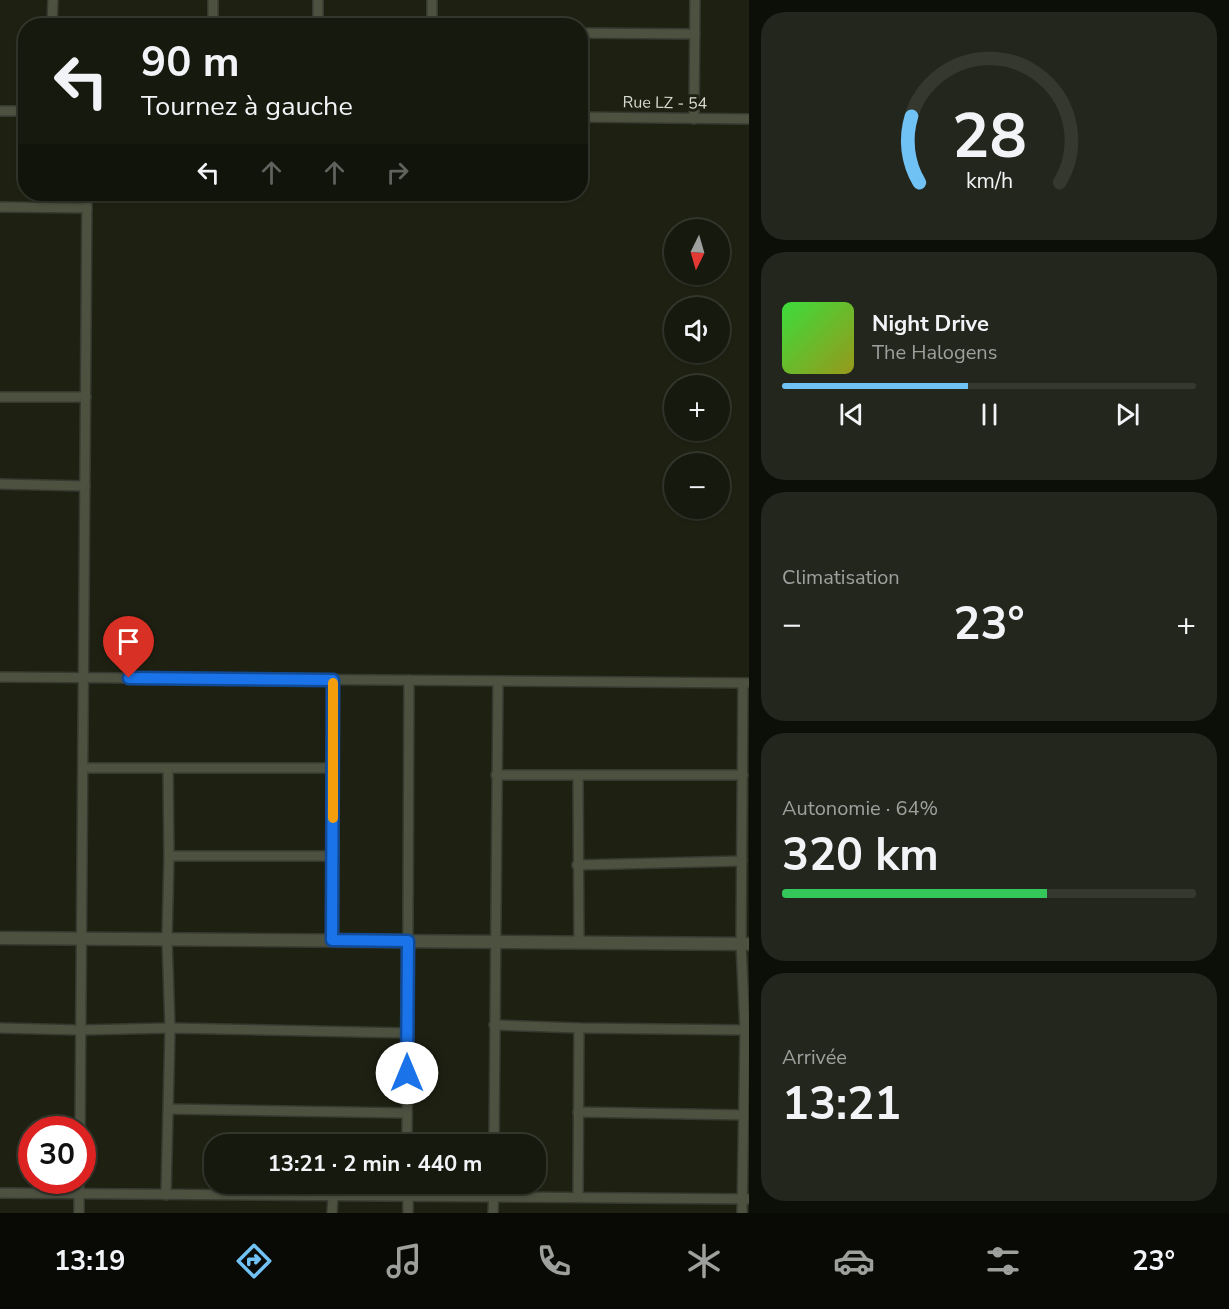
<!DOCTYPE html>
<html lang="fr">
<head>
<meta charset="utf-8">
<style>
  :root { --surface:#16190e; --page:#23261c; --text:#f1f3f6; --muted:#9ea09e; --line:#35382e; --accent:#70c1f4 }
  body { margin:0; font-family:"Nunito Sans",sans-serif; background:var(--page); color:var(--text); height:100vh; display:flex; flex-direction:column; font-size:22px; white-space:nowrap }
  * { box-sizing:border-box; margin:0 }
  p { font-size:20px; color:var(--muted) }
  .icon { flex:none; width:33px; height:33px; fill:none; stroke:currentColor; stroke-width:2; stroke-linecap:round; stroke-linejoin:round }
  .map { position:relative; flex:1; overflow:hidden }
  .sheet { display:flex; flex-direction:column; gap:12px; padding:12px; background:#0c0e08; width:480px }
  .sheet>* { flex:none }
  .top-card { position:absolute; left:18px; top:18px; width:570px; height:183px; border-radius:24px; box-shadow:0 2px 4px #0004,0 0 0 2px var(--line); background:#16190e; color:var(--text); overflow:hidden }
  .needle { width:39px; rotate:185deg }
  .buttons { position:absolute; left:664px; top:219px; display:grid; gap:12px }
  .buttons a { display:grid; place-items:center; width:66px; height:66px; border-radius:50%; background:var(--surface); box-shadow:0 2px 4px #0004,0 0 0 2px var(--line); font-size:30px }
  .speed { position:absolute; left:18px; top:1116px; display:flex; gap:12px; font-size:30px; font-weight:700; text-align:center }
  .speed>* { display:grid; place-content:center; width:78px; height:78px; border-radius:50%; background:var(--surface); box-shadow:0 2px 4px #0004,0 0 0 2px var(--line); line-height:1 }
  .speed .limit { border:9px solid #d22; background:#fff; color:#111 }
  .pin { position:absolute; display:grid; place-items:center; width:51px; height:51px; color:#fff; margin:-62px -26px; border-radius:50% 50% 50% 0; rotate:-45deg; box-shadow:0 0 6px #0007 }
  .pin .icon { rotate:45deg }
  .me { position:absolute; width:66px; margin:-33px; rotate:0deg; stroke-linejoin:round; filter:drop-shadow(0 0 4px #0008) }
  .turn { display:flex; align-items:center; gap:21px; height:126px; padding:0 24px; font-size:27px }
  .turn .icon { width:78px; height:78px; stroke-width:2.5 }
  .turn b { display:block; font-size:42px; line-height:51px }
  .lanes { display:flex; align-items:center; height:57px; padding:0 24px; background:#0003; justify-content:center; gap:30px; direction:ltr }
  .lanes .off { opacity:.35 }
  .big { font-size:45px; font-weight:700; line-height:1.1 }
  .sheet .widget { flex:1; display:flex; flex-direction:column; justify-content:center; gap:9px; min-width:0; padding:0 21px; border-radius:24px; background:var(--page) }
  .sheet .dial { align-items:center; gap:0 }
  .dial svg { height:156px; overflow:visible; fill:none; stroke:var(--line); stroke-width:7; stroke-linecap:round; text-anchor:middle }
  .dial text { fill:var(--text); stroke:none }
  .song { display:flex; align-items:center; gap:18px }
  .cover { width:72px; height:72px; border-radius:9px; background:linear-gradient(135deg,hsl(120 70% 55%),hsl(60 70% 35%)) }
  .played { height:6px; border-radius:3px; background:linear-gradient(90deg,var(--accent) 45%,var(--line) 45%) }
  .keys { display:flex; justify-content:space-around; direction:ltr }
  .heat { display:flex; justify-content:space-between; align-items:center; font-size:33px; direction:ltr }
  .charge { height:9px; border-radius:4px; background:linear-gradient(90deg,#34c759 64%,var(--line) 0) }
  .trip { position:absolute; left:204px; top:1134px; width:342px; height:60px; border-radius:24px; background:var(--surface); box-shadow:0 2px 4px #0004,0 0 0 2px var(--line); font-weight:700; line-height:60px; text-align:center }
  .menu { display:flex; height:96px; justify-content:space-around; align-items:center; background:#090a06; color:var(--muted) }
  .menu .icon { width:42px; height:42px }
  .menu .on { color:var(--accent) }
  .menu b { font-size:27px; color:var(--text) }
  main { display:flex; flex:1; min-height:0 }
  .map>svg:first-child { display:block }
</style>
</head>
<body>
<main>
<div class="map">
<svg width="749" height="1213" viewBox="0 0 749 1213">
  <rect width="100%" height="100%" fill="#1e2112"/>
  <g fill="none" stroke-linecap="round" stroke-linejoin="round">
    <defs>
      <g id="minor">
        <path d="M52,26L53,0"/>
        <path d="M213,26V0"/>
        <path d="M318,26V0"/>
        <path d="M432,26V0"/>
        <path d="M580,33L695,34"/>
        <path d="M0,111H26"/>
        <path d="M580,117L749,119"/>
        <path d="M694,119L695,0"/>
        <path d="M0,207L87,208"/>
        <path d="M0,397H86"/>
        <path d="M0,484L85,486"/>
        <path d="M0,677L749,683"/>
        <path d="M83,768H333"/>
        <path d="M496,775H743"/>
        <path d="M578,776L579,942"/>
        <path d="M169,856H333"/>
        <path d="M577,865L742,861"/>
        <path d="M332,940L333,680"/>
        <path d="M494,1025L579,1028L745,1030"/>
        <path d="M0,1028L80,1030L170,1028L407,1033"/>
        <path d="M169,1109L407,1113"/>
        <path d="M578,1112L744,1115"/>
        <path d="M80,1130L87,194"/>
        <path d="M407,1144L409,680"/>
        <path d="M494,1144L498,681"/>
        <path d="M408,1184V1213"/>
        <path d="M0,1193L749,1199"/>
        <path d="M166,1195L170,1028L167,939L169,856L168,768"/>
        <path d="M578,1197L579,1028"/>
        <path d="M79,1213V1180"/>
        <path d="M332,1213L333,1196"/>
        <path d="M493,1213L494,1184"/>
        <path d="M742,1213L745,1030L741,944L743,683"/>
      </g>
      <path id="tertiary" d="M0,938L749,944"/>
    </defs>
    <!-- minor casing -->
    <use href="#minor" stroke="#36392f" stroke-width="12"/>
    <!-- tertiary casing -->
    <use href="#tertiary" stroke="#36392f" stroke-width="15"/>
    <!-- minor -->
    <use href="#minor" stroke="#4d5140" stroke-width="9"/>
    <!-- tertiary -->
    <use href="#tertiary" stroke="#4d5140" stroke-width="12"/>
  </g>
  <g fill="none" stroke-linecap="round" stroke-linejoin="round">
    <defs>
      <path id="route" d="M129,678L333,680L332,940L408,941L407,1073"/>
    </defs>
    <!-- route casing -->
    <use href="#route" stroke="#114b97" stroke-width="15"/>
    <!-- route -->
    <use href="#route" stroke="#1a73e8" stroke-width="10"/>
    <!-- slow -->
    <path stroke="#f59e0b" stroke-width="10" d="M333,818V683"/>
  </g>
  <g text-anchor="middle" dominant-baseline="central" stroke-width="6" stroke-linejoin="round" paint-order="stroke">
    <!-- street labels -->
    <g font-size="16" fill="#d8dbd1" stroke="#1e2112">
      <text transform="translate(665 103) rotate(1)">Rue LZ - 54</text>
    </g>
  </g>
</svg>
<div class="buttons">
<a><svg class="needle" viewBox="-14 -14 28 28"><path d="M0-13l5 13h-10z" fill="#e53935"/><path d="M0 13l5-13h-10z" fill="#9ea09e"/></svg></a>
<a><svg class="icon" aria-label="sound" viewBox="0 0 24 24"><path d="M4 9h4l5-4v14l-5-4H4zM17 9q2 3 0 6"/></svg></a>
<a>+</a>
<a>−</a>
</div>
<div class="speed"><div class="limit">30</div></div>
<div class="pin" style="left:129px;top:678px;background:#d93025"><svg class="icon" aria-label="arrive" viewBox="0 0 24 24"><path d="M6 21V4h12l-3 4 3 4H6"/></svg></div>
<svg class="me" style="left:407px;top:1073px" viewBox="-20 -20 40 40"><circle r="19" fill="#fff"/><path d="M0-13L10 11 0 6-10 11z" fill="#1a73e8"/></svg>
<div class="trip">13:21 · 2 min · 440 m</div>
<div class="top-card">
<div class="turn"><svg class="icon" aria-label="left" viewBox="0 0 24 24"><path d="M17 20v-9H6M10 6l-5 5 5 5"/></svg><div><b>90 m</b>Tournez à gauche</div></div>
<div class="lanes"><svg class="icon" aria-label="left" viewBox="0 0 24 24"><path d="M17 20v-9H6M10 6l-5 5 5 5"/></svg><svg class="icon off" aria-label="ahead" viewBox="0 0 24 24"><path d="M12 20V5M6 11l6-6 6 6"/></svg><svg class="icon off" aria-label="ahead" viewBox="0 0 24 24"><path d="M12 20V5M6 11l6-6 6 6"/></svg><svg class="icon off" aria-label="right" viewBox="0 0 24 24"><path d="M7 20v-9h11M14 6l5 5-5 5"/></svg></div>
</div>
</div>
<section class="sheet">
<div class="widget dial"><svg viewBox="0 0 100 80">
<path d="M14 69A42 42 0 1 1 86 69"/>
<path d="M14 69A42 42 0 0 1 10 35" stroke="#70c1f4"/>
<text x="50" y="56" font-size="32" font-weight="700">28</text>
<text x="50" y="72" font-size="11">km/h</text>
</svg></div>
<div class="widget">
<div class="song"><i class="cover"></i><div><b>Night Drive</b><p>The Halogens</p></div></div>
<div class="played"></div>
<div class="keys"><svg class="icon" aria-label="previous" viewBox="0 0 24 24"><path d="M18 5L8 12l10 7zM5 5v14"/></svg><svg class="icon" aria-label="pause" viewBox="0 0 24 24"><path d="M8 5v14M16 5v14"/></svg><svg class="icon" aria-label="next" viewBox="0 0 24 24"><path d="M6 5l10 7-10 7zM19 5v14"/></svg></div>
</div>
<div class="widget"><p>Climatisation</p>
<div class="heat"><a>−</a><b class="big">23°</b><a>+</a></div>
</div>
<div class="widget"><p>Autonomie · 64%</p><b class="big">320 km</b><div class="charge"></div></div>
<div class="widget"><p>Arrivée</p><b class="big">13:21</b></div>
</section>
</main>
<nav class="menu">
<b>13:19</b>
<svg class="icon on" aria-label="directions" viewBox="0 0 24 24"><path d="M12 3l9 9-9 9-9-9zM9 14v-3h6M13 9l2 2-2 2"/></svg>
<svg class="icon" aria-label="music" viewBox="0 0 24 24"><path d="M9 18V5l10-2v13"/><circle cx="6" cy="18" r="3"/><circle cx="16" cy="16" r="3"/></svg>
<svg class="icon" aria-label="phone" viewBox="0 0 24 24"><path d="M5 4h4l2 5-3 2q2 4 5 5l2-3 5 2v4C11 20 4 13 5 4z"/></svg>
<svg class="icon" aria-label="climate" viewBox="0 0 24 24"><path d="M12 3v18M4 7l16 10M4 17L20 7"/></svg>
<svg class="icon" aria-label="car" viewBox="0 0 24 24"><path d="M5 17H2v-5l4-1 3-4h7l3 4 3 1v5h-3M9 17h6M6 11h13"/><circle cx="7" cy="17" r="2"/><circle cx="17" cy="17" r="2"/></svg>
<svg class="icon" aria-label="filters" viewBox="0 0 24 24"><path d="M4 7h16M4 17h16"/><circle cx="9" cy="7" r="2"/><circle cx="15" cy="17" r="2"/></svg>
<b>23°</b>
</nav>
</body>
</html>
